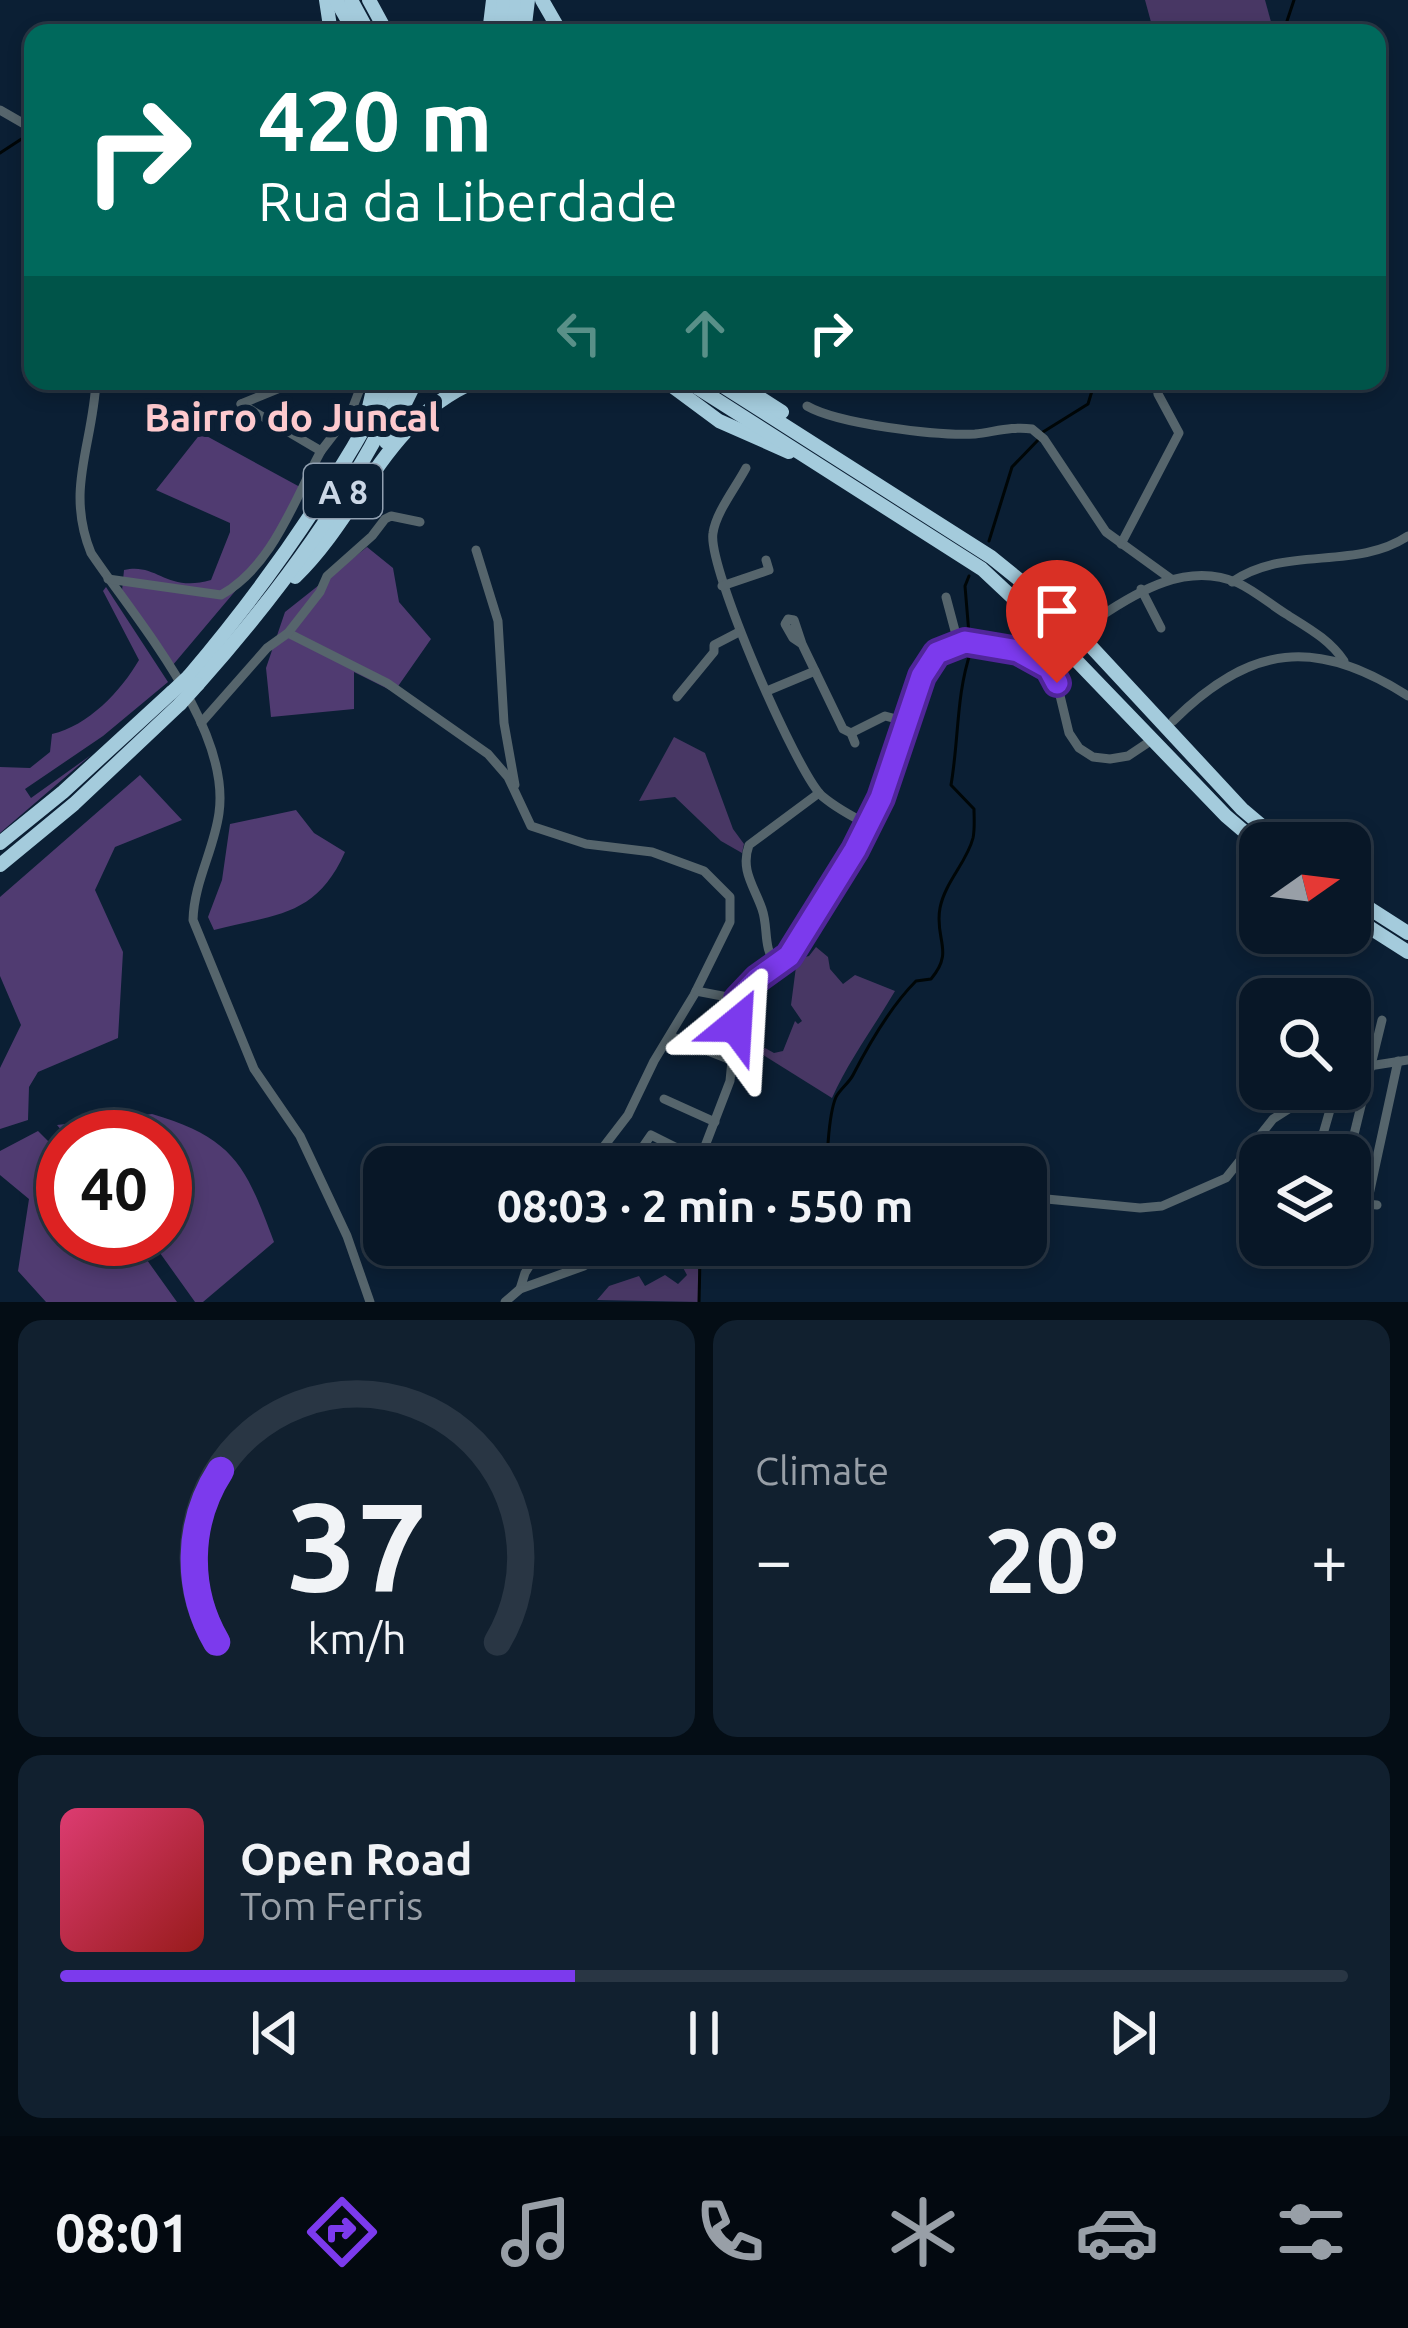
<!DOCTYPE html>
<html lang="en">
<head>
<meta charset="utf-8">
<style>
  :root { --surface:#081727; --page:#11202f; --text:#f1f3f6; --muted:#989fa7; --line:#293644; --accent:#7c3aed }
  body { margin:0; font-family:Ubuntu,sans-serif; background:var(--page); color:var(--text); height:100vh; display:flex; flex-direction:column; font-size:45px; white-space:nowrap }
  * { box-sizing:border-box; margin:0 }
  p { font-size:39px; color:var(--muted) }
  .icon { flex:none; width:66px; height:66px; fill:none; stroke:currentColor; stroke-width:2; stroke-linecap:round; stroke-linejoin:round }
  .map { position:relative; height:1302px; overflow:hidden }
  .side { display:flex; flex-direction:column; gap:18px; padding:18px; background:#040d15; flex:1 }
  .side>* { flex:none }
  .hud { position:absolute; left:24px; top:24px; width:1362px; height:366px; border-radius:24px; box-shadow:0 6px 18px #0003,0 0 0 3px var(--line); background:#00695c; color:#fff; overflow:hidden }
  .needle { width:78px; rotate:76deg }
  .tools { position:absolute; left:1239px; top:822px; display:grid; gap:24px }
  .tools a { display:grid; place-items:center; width:132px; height:132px; border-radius:24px; background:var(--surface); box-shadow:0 6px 18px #0003,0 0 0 3px var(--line); font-size:60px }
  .speed { position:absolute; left:36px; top:1110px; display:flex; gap:24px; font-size:60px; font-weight:700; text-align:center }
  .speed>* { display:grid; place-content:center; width:156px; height:156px; border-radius:50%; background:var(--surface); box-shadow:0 6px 18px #0003,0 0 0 3px var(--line); line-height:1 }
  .speed .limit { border:18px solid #d22; background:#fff; color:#111 }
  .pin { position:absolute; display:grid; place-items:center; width:102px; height:102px; color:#fff; margin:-123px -51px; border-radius:50% 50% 50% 0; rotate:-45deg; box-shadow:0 0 12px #0007 }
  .pin .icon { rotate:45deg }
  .me { position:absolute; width:132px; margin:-66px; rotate:27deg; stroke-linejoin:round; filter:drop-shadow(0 0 9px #0008) }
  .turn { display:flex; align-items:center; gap:42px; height:252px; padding:0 36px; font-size:54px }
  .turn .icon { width:156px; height:156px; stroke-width:2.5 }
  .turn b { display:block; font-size:84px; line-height:102px }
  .lanes { display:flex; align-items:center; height:114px; padding:0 36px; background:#0003; justify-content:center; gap:60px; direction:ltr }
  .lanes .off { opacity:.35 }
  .big { font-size:90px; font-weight:600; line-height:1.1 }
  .side .widget { flex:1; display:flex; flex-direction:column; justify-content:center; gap:18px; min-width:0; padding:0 42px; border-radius:24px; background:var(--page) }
  .side .dial { align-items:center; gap:0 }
  .dial svg { height:312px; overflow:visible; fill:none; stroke:var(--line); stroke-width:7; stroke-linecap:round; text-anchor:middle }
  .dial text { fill:var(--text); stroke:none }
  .song { display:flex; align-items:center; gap:36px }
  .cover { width:144px; height:144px; border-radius:18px; background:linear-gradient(135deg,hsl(340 70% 55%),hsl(0 70% 35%)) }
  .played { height:12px; border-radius:6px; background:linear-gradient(90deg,var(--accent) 40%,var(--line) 40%) }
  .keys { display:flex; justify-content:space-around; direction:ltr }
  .heat { display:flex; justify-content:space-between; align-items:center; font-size:66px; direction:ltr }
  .side .tiles { flex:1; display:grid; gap:18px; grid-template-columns:1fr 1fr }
  .widget:last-child { grid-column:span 2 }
  .trip { position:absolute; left:363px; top:1146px; width:684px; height:120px; border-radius:24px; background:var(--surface); box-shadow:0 6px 18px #0003,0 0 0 3px var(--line); font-weight:600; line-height:120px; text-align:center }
  .tabs { display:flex; height:192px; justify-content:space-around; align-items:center; background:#030910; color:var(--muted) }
  .tabs .icon { width:84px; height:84px }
  .tabs .on { color:var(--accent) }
  .tabs b { font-size:54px; color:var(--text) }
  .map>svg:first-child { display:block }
</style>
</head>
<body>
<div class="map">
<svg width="1408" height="1302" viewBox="0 0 1408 1302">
  <rect width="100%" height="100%" fill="#0b1f34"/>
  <!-- green -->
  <g fill="#483764">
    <path d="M1145,0H1265L1273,29L1267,33H1154Z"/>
    <path d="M674,737L705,753L733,829L744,844L742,853L721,841L675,797L639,801Z"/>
    <path d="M816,947L828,957L830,969L843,984L855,975L895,991C874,1027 849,1060 832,1098L760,1053L765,1048L774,1053L783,1051L795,1021L798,1024L802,1021L791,1005L797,959L809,956Z"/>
    <path d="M698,1255L699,1302L597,1300L609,1286L639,1276L645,1286L665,1275L678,1284L687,1275L681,1264Z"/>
  </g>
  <!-- forest -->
  <g fill="#503b71">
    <path d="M201,433L300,487L281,537L172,666L122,591L124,570C157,562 166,593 211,580L230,532V523L156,490Z"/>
    <path d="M367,547L393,568L399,602L431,639L394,692L354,672V709L271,717L266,668L285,612Z"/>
    <path d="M106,587L168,682L103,736L25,789L31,798L91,755L0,833V767L30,768L50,752L52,734C88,726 121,691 139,660L103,591Z"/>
    <path d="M140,775L182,820L115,847L95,890L123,952L118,1038L38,1072L29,1087L28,1120L0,1129V1068L21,1025L0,976V897Z"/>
    <path d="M296,810L314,833L345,852C316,917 276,914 214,930L208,917L222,880L230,824Z"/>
    <path d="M152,1114C234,1138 246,1166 274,1242L203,1302H195L150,1239H165V1137H67L57,1125Z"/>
    <path d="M38,1131L63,1156V1239H132L177,1302H46L18,1271L29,1199L0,1175V1151Z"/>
  </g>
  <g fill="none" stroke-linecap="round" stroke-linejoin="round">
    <!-- stream -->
    <g stroke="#000607" stroke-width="3">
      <path d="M1283,33L1294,0"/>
      <path d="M0,153L23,138"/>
      <path d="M1043,432L1088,404L1095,381"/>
      <path d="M989,541L1012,467L1039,439"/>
      <path d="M969,634L965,586L969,576"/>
      <path d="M827,1154C829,1137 829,1113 836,1097C840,1089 849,1083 853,1075C870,1042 890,1007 916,981L931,979C955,951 934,939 940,908C945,882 967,862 973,838C975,829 974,817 974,809L951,785C959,739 956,694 971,651"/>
      <path d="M699,1302L700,1258L708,1245"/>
    </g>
    <!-- minor -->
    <g stroke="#56656c" stroke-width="9">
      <path d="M54,33L56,29"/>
      <path d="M33,71V121"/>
      <path d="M0,110L33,129"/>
      <path d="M96,381C93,445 65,489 91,553C136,620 231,728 219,813C214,850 194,882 193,920L254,1069L300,1136L347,1236L370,1302"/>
      <path d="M241,404L297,381"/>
      <path d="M807,406C838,424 937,436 975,434C994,432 1012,426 1032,429L1044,439L1106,532L1171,579"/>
      <path d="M321,451L351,412L363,381"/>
      <path d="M746,468C736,487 716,512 713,533C707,567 797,773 822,796C835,807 853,817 869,825"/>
      <path d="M1121,544L1179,433L1158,394L1156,381"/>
      <path d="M476,550L498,621L504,723L515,785"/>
      <path d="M108,579L221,595C273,566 294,500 321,451L241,404"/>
      <path d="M1232,582C1284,545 1356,571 1408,536"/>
      <path d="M722,586L769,570L766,560"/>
      <path d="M1141,589L1161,628"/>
      <path d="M946,597L958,642"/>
      <path d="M1098,618C1138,591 1188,561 1238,583C1255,591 1270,604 1286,614C1308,628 1329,639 1344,661"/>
      <path d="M288,633L387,683L488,754L508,777L531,826L586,844L652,852L704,871L730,897V922L694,995L654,1061L628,1115L588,1167"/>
      <path d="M802,644L793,638L785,624L788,619L794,620L802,644L843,729L851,733L855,743"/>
      <path d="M767,691L815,671"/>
      <path d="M677,697L714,652V645L739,632"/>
      <path d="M1173,721C1251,644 1316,637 1408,696"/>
      <path d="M201,723L267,648L288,633L320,592L327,576L372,536L385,519L391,516L420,522"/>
      <path d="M851,733L885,716L908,722"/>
      <path d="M777,965C762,948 769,929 762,909C754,886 740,870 749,845L819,793"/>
      <path d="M696,991L738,999"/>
      <path d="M670,1036L731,1060"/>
      <path d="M1350,1069L1408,1060"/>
      <path d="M664,1099L715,1122"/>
      <path d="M1317,1155L1336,1089"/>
      <path d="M1349,1155L1382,1020"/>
      <path d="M629,1167L651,1135L683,1151L676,1167"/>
      <path d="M697,1167L730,1081L738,999L756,979L789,956L855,850L881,798L922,676L937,653L965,642L1018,651L1049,668L1057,683L1069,733L1079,748L1093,757L1110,759L1128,756L1146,744"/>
      <path d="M790,1167L837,1160L865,1167"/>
      <path d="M1026,1197L1140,1208L1162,1206L1226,1178L1273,1119L1320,1089"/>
      <path d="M1377,1205L1367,1204L1398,1061"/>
      <path d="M520,1289L525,1273L542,1245"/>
      <path d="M505,1302L520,1289L584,1266L619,1245"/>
    </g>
    <!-- highway -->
    <g stroke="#a4cbdc" stroke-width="14">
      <path d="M326,0L331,33"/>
      <path d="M336,0L355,33"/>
      <path d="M351,0L369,33"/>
      <path d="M369,0L387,33"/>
      <path d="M542,0L561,33"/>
      <path d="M489,33L493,0"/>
      <path d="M500,33L504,0"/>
      <path d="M513,33L517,0"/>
      <path d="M524,33L528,0"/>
      <path d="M665,381L719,421L789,452"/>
      <path d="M687,381L982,569L1045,628L1226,816L1260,845"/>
      <path d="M715,381L991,557L1059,612L1242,809L1282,843"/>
      <path d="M734,381L782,412"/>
      <path d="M369,407L375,381"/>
      <path d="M386,442L416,381"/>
      <path d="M295,577C362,512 383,421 476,381"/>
      <path d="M189,676C267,584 334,488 390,381"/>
      <path d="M198,684C280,592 353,493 404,381"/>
      <path d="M0,843L63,792L172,692"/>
      <path d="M0,865L74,804L180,704"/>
      <path d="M1350,896L1408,933"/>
      <path d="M1350,915L1408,952"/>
    </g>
    <!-- highway-bridge -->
    <g stroke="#a4cbdc" stroke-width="14">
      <path d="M172,692L189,676"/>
      <path d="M180,704L198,684"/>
    </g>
  </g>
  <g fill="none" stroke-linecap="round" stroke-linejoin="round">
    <defs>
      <path id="route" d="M736,1025L738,999L757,979L789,956L855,850L881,798L922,676L937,653L965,642L1018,651L1049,668L1057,683"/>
    </defs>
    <!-- route casing -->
    <use href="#route" stroke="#51269a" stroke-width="30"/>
    <!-- route -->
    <use href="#route" stroke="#7c3aed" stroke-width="21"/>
  </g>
  <g text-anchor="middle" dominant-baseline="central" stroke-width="12" stroke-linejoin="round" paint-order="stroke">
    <!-- shield labels -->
    <rect fill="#0b1f34" stroke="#91a0b1" stroke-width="3" x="304" y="464" width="78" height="54" rx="9"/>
    <g font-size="33" font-weight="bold" fill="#cbd7e6">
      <text x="343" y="491">A 8</text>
    </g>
    <!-- neighbourhood labels -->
    <g font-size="39" font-weight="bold" fill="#fecace" stroke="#0b1f34">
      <text x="292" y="416">Bairro do Juncal</text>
    </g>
  </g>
</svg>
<div class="tools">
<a><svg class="needle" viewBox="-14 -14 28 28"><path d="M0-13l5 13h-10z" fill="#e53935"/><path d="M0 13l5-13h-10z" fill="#989fa7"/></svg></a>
<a><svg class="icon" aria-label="search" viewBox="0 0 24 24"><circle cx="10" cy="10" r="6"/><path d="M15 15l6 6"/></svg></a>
<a><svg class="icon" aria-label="layers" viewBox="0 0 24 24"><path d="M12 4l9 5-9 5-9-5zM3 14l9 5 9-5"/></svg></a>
</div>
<div class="speed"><div class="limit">40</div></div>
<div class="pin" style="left:1057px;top:683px;background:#d93025"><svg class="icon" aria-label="arrive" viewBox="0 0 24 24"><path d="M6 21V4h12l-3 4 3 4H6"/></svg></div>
<svg class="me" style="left:736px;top:1025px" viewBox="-20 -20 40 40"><path d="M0-17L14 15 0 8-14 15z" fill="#7c3aed" stroke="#fff" stroke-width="4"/></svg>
<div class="trip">08:03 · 2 min · 550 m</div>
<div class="hud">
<div class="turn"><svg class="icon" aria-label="right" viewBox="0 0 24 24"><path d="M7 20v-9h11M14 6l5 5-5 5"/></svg><div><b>420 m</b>Rua da Liberdade</div></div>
<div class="lanes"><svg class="icon off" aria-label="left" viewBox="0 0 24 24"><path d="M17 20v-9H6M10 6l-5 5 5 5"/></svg><svg class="icon off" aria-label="ahead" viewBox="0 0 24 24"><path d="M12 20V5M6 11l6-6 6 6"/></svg><svg class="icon" aria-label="right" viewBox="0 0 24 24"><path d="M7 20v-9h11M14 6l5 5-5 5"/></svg></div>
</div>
</div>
<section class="side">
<div class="tiles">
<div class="widget dial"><svg viewBox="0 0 100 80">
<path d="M14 69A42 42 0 1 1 86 69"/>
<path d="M14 69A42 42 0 0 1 15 25" stroke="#7c3aed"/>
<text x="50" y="56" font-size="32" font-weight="700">37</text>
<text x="50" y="72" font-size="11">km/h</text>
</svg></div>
<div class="widget"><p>Climate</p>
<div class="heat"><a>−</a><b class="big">20°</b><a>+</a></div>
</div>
<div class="widget">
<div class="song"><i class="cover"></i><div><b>Open Road</b><p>Tom Ferris</p></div></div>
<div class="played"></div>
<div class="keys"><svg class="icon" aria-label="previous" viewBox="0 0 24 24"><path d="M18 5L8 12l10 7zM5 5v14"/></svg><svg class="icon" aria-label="pause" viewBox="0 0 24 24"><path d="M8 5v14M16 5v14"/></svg><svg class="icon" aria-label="next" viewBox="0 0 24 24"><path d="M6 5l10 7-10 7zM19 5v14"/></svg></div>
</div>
</div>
</section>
<nav class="tabs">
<b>08:01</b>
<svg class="icon on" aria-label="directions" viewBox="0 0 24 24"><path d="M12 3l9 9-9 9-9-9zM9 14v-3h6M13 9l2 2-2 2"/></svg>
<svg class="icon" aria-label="music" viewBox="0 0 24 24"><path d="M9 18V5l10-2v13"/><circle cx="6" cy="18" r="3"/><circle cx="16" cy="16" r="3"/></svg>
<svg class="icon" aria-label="phone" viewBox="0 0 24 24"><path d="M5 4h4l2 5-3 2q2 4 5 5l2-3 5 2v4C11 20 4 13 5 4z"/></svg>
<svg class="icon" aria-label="climate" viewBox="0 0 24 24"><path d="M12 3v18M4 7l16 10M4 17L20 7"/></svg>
<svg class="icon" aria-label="car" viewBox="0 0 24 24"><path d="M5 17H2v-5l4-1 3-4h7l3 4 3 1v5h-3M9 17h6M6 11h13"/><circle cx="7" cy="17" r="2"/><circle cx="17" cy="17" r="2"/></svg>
<svg class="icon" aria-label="filters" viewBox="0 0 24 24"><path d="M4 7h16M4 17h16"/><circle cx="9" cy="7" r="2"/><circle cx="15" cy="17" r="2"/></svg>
</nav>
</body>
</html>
